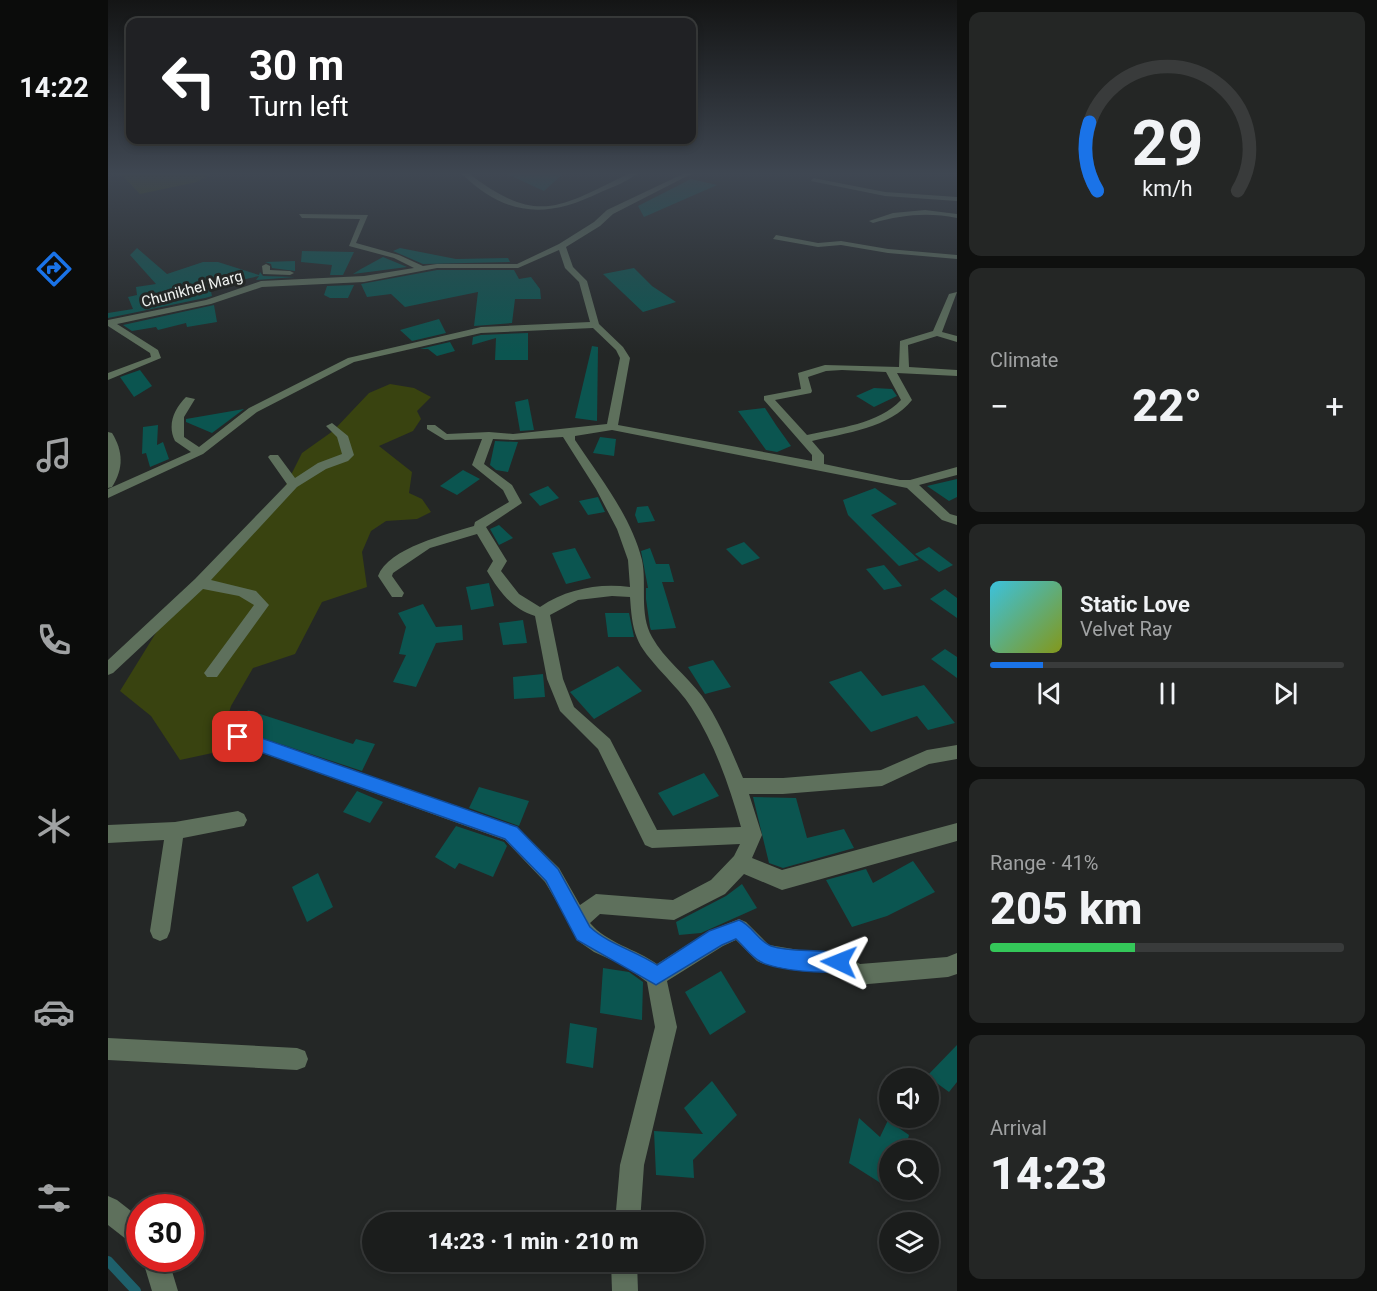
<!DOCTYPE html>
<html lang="en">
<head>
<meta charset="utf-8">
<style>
  :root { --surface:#1b1d1c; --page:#242625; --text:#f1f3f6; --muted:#a0a2a3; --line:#393b3b; --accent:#1a73e8 }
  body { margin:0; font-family:Roboto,sans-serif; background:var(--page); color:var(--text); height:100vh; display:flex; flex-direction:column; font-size:22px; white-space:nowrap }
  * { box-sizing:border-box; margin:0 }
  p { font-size:20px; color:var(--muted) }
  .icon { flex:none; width:33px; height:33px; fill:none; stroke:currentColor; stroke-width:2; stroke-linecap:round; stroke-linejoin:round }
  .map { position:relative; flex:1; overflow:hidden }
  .panel { display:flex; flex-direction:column; gap:12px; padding:12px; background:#0f100f; width:420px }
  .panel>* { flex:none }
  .hud { position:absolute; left:18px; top:18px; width:570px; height:126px; border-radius:12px; box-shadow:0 3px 9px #0003,0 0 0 2px var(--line); background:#202124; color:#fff; overflow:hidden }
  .fabs { position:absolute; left:771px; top:1068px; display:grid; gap:12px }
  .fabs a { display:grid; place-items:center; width:60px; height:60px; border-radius:50%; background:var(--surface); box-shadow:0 3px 9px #0003,0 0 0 2px var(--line); font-size:30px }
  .speed { position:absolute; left:18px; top:1194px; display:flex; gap:12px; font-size:30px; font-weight:700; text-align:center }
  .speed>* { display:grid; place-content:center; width:78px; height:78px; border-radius:50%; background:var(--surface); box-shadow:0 3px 9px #0003,0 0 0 2px var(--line); line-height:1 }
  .speed .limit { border:9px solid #d22; background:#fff; color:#111 }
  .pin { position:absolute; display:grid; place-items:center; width:51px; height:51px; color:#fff; margin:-26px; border-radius:12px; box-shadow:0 3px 9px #0006 }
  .me { position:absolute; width:66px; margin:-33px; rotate:272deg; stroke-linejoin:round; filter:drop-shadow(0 0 4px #0008) }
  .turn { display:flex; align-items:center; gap:21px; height:126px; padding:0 24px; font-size:27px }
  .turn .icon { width:78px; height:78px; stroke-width:2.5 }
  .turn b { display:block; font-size:42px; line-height:51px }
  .big { font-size:45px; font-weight:800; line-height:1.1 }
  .panel .tile { flex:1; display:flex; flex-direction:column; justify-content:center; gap:9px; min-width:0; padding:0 21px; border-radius:12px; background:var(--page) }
  .panel .dial { align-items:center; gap:0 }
  .dial svg { height:156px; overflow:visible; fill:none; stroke:var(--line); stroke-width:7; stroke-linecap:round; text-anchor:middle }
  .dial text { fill:var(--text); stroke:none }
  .song { display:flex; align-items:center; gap:18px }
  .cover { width:72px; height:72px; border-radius:9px; background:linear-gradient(135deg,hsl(190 70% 55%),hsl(70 70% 35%)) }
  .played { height:6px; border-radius:3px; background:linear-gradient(90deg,var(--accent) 15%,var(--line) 15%) }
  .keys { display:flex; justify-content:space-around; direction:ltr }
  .heat { display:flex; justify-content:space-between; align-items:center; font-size:33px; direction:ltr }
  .charge { height:9px; border-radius:4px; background:linear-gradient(90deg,#34c759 41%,var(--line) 0) }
  .trip { position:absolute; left:254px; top:1212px; width:342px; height:60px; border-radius:30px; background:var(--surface); box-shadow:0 3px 9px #0003,0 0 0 2px var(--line); font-weight:800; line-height:60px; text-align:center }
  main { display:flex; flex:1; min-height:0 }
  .dock { display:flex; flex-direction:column; width:108px; justify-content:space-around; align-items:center; background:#0b0c0b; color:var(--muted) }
  .dock .icon { width:42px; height:42px }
  .dock .active { color:var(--accent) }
  .dock b { font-size:27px; color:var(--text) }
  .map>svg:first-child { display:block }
</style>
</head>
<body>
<main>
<nav class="dock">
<b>14:22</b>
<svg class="icon active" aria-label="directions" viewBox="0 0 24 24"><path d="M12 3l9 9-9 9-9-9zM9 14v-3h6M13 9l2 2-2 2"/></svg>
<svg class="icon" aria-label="music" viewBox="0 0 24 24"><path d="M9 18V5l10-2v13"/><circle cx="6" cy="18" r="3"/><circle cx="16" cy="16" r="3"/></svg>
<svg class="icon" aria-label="phone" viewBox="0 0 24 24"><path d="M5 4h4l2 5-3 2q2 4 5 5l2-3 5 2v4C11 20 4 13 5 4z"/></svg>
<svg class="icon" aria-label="climate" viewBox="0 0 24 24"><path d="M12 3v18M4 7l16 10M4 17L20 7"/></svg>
<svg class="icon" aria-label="car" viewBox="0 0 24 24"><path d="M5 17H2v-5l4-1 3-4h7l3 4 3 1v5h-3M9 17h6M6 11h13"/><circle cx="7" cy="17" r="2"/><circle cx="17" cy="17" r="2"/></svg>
<svg class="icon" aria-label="filters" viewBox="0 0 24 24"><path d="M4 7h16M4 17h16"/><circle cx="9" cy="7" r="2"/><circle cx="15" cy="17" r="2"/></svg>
</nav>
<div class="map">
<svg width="849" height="1291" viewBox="0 0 849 1291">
  <rect width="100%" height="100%" fill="#242726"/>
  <!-- green -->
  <g fill="#394310">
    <path d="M104,173L89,182L32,194L14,175L0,174Z"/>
    <path d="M282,384L306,388L323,397L309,411L313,419L305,431L271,446L304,472L301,493L314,499L323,512L309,519L278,521L263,531L254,552L259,587L214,602L187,654L145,668L123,706L109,752L72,760L43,716L12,691L67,602L174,493L194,453L225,431L261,393Z"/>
  </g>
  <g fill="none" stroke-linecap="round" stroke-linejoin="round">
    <!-- stream -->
    <path stroke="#1e606b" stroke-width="10" d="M0,1261L28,1291"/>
  </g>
  <!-- building -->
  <g fill="#0b5550">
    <path d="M397,173H456L436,191Z"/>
    <path d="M583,179L609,185L536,217L530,206Z"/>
    <path d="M29,248L59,274L95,262H110L151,275L152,272L155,276L187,277L148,280L151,276L102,287L104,296L97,298L0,318V313L25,309L20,297L29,295L28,287L48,284L22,255Z"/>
    <path d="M292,248L348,259L400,258L402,262L315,264L285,251Z"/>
    <path d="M194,251L246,252L235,275H222L224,265L193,262Z"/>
    <path d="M275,257L299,267L245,274L253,269Z"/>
    <path d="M187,261V271L164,268L163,264L157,262Z"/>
    <path d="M526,268L544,286L568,302L535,312L495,274Z"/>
    <path d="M329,270H406L411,279L423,277L432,289L433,299H407L404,323L366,326L370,292L297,307L283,294L259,297L253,284Z"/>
    <path d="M246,285L240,298H222L216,295L219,286Z"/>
    <path d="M106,305L109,322L79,327L78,323L50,330L48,327L24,331L15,325Z"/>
    <path d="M331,319L338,333L304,341L292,330Z"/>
    <path d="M420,333V360H387L388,338L364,345L365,337L373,335Z"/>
    <path d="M342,342L347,351L329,356L320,349H312Z"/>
    <path d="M484,346L490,347L489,421L467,418Z"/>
    <path d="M32,370L44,386L26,397L12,377Z"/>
    <path d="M766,388L784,389L789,396L766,407L748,396Z"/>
    <path d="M420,399L426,430L412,431L407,402Z"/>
    <path d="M657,408L668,425L683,446L669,452L658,450L630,411Z"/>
    <path d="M136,409L104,433L78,422V419Z"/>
    <path d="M50,425L49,445L55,442L61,459L42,467L38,453L34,454L35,427Z"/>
    <path d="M492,437L508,439L506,456L485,453Z"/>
    <path d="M387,441L410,442L400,472L388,470L382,465Z"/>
    <path d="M355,470L372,479L349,495L332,486Z"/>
    <path d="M849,479V497L841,501L819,486Z"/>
    <path d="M440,486L451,498L432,506L421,494Z"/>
    <path d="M767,488L789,504L763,515L811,560L791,566L740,515L735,500Z"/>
    <path d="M490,497L497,512L480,515L471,501Z"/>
    <path d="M540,506L547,521L530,523L527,515L529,507Z"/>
    <path d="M391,525L405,538L391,545L382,529Z"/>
    <path d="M636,542L652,558L634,565L618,549Z"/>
    <path d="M821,547L845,565L831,572L807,554Z"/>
    <path d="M467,548L483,578L458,584L444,553Z"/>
    <path d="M542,548L548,564H561L566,582H554L568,628L543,630L542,627L538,599V588H540L533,551Z"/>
    <path d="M776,565L794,586L776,590L758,569Z"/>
    <path d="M381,583L386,606L363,610L358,587Z"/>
    <path d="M837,589L849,598V618L822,599Z"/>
    <path d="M315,604L328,627L354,625L355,640L328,643L308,687L285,682L298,655L291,654L298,627L290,613Z"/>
    <path d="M497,613H521L526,637H500Z"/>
    <path d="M415,620L419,643L395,645L391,623Z"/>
    <path d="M837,649L849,657V678L823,659Z"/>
    <path d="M605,660L623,687L597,694L580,667Z"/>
    <path d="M510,666L534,691L486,719L462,692Z"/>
    <path d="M753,671L774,696L816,685L847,723L820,730L809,716L763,732L721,682Z"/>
    <path d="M435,674L437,697L406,699L405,677Z"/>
    <path d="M140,710L245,744L248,739L267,744L254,771L127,729Z"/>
    <path d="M596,773L611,796L565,816L550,793Z"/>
    <path d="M371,787L421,801L411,826L361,808Z"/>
    <path d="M249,791L275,802L262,823L235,812Z"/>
    <path d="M645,797L688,798L699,838L736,829L746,848L675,868L661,863Z"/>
    <path d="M348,826L396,842L399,846L385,877L351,863L347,869L327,857Z"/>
    <path d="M805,861L827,892L779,916L744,927L718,880L758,869L765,883Z"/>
    <path d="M210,873L225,907L199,922L184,887Z"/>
    <path d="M634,884L649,908L593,933L571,935L568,922L618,896Z"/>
    <path d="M495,968L521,972L535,982L534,1020L492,1013Z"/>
    <path d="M613,971L638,1012L602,1035L577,992Z"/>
    <path d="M462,1023L489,1028L485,1068L458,1063Z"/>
    <path d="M849,1045V1082L841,1092L819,1076Z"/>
    <path d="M604,1081L629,1115L585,1160L586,1178L548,1175L546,1131L595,1134L576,1108Z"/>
    <path d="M782,1116V1122L801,1135L797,1150H782V1189L741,1163L751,1118L772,1137Z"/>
  </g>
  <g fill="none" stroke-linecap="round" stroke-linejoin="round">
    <!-- minor -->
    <g fill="#5e705c" fill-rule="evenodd">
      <path d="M353,173H360C430,226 450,208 522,173H530C520,181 505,187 493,192C438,219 398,217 353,173Z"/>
      <path d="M577,173H585L505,214L492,226L458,247L465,267L479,281L491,324L515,347L522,358L510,425L704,461V455L656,400V396L693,389L690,373L717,365L791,367L792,341L825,331L841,294L849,292L834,332L849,336V342L829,336L800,345L801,367L849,370V376L789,373L804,400C782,428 737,433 704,441L716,455V464L792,480H802L849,467V475L811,485L842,514L849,516V525L834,520L799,488L504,430L467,436V440C491,476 523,516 534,560C539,584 531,614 544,637C556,659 579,676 594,696C612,722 623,750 635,778H675L773,770L819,750L849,745V759L821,764L774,786L675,794H641L654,835L644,858L674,870L849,823V841L674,890L636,874L617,894L566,920L492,914L482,923C499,943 528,949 549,964L601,931L631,919L638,922L661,945L697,951L731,952L752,964L839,957L849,953V974L840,977L749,985L728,972L697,971L656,964L649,961L628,940L615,946L559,981L569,1027L536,1165L532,1222H507L512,1165L547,1027L539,982L517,966L486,952L473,943L437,882L397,840L124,742L122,737L124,732L130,730L409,827L451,868L472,905L488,894L565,900L603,880L626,856L632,844L544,848L537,845L490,749L452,711L439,679L427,616C404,609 391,591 379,571L385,561L369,534L322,548L285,573L284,576L296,593L294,597H284L270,576C280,548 340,534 366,526L367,522L401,502L395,490L364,465L374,439L337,440L319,429V425H327L339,434L381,432L405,434L499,424L512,358L508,350L485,328L373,333L246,362L149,412L95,454L0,498V489L83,452L67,441C59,425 66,409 78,397L87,399L76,417V437L91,447L141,408L240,358L373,327L482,322L471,282L457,268L451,250L410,268H329L256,282L154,287L103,304L9,324L50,350L53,358L0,380V373L43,357L42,353L0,326V320L98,300L153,281L256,276L306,268L286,258L241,246L252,219L194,218L191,214L260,215L248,243L291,255L315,266L329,264H409L451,244L486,222L499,210ZM734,370L778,372L793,400C771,424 730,428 699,435L667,400L703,393L704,391L700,377L718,371ZM455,437L488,489L509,529L520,560L522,587C490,583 459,589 432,607L411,594L393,571L399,561L378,527L414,503L404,485L376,464L385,439L405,440ZM504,596L522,597C523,611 524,626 529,638C536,658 571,687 583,707C607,744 621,785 633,827L549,830L502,739L466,707L455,679L442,615L470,600Z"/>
      <path d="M705,178L777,192L849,197V201L777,196L703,181Z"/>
      <path d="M817,210L849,214V218C819,212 794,215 765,223L761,221L785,213Z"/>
      <path d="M668,235L710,243L733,241L780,249L849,255V259L780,253L733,245L710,247L665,239Z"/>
      <path d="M158,264L162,266V270L182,271L186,273L182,275L155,274L154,266Z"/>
      <path d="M224,423L240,436L246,455L240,461L218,469L189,487L103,580L148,591L161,605L109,677H99L96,673L146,605L131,596L95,589L5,673L0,675V660L87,579L179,484L160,457L162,455H170L187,478L210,463L234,454L229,437L218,426Z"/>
      <path d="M0,432L4,433C15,451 16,468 4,487L0,488Z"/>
      <path d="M130,811L136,814L139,820L136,826L75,838L62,931L59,938L52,941L45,938L42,931L56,840L0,843V825L67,822Z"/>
      <path d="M0,1038L189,1048L197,1051L200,1059L197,1067L189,1070L0,1060Z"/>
      <path d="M0,1196L9,1200L32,1218V1247L23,1243L0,1225Z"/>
      <path d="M34,1258H60L70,1291H44Z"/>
      <path d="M503,1262H529L530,1291H504Z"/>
    </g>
  </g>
  <!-- sky -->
  <linearGradient id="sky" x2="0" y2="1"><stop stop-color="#141515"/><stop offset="0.49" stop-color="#3f4752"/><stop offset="1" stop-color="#3f4752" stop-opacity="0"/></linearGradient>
  <rect width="849" height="354" fill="url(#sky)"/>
  <!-- route -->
  <path fill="#1a73e8" stroke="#114b97" stroke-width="1.5" d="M130,730L409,827L450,869L482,927C500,944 528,951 549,965L601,931L631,920C644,925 651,942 663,946C687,954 715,947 737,956L740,962L737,969C721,976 669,970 653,962C643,957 636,946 628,939L614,945L548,985L469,940L438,881L397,839L124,742L122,737L124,732Z"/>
  <g text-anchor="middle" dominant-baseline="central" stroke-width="6" stroke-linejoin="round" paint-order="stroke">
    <!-- far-street labels -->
    <g font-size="15" fill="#edf0ee" stroke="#242726">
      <text transform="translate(84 289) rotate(-15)">Chunikhel Marg</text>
    </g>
  </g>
</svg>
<div class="fabs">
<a><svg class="icon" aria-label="sound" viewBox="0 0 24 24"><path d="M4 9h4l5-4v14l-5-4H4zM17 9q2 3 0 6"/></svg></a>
<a><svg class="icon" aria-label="search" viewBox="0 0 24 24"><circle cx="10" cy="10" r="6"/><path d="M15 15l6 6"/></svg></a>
<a><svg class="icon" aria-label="layers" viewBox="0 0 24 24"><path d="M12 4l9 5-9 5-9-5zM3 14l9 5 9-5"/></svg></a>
</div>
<div class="speed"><div class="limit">30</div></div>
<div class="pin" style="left:130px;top:737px;background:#d93025"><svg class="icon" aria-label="arrive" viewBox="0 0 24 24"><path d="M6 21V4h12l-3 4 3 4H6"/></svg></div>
<svg class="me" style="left:731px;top:962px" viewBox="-20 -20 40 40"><path d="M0-17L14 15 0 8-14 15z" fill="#1a73e8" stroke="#fff" stroke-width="4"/></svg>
<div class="trip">14:23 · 1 min · 210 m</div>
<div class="hud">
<div class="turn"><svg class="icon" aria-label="left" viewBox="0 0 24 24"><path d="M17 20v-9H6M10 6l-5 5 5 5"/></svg><div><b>30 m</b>Turn left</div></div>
</div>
</div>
<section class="panel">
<div class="tile dial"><svg viewBox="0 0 100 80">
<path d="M14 69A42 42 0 1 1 86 69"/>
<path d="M14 69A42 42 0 0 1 10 34" stroke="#1a73e8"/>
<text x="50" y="56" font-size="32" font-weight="700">29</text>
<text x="50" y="72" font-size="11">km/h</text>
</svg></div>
<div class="tile"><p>Climate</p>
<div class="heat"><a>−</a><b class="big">22°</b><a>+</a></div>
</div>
<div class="tile">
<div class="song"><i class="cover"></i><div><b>Static Love</b><p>Velvet Ray</p></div></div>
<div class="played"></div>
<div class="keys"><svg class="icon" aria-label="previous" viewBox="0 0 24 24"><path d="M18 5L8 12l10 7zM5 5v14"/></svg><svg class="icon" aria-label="pause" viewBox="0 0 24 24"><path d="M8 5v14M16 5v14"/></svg><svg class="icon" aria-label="next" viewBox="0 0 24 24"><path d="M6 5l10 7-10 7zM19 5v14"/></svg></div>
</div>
<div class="tile"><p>Range · 41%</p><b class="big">205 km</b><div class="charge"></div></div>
<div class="tile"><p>Arrival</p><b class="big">14:23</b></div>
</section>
</main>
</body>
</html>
